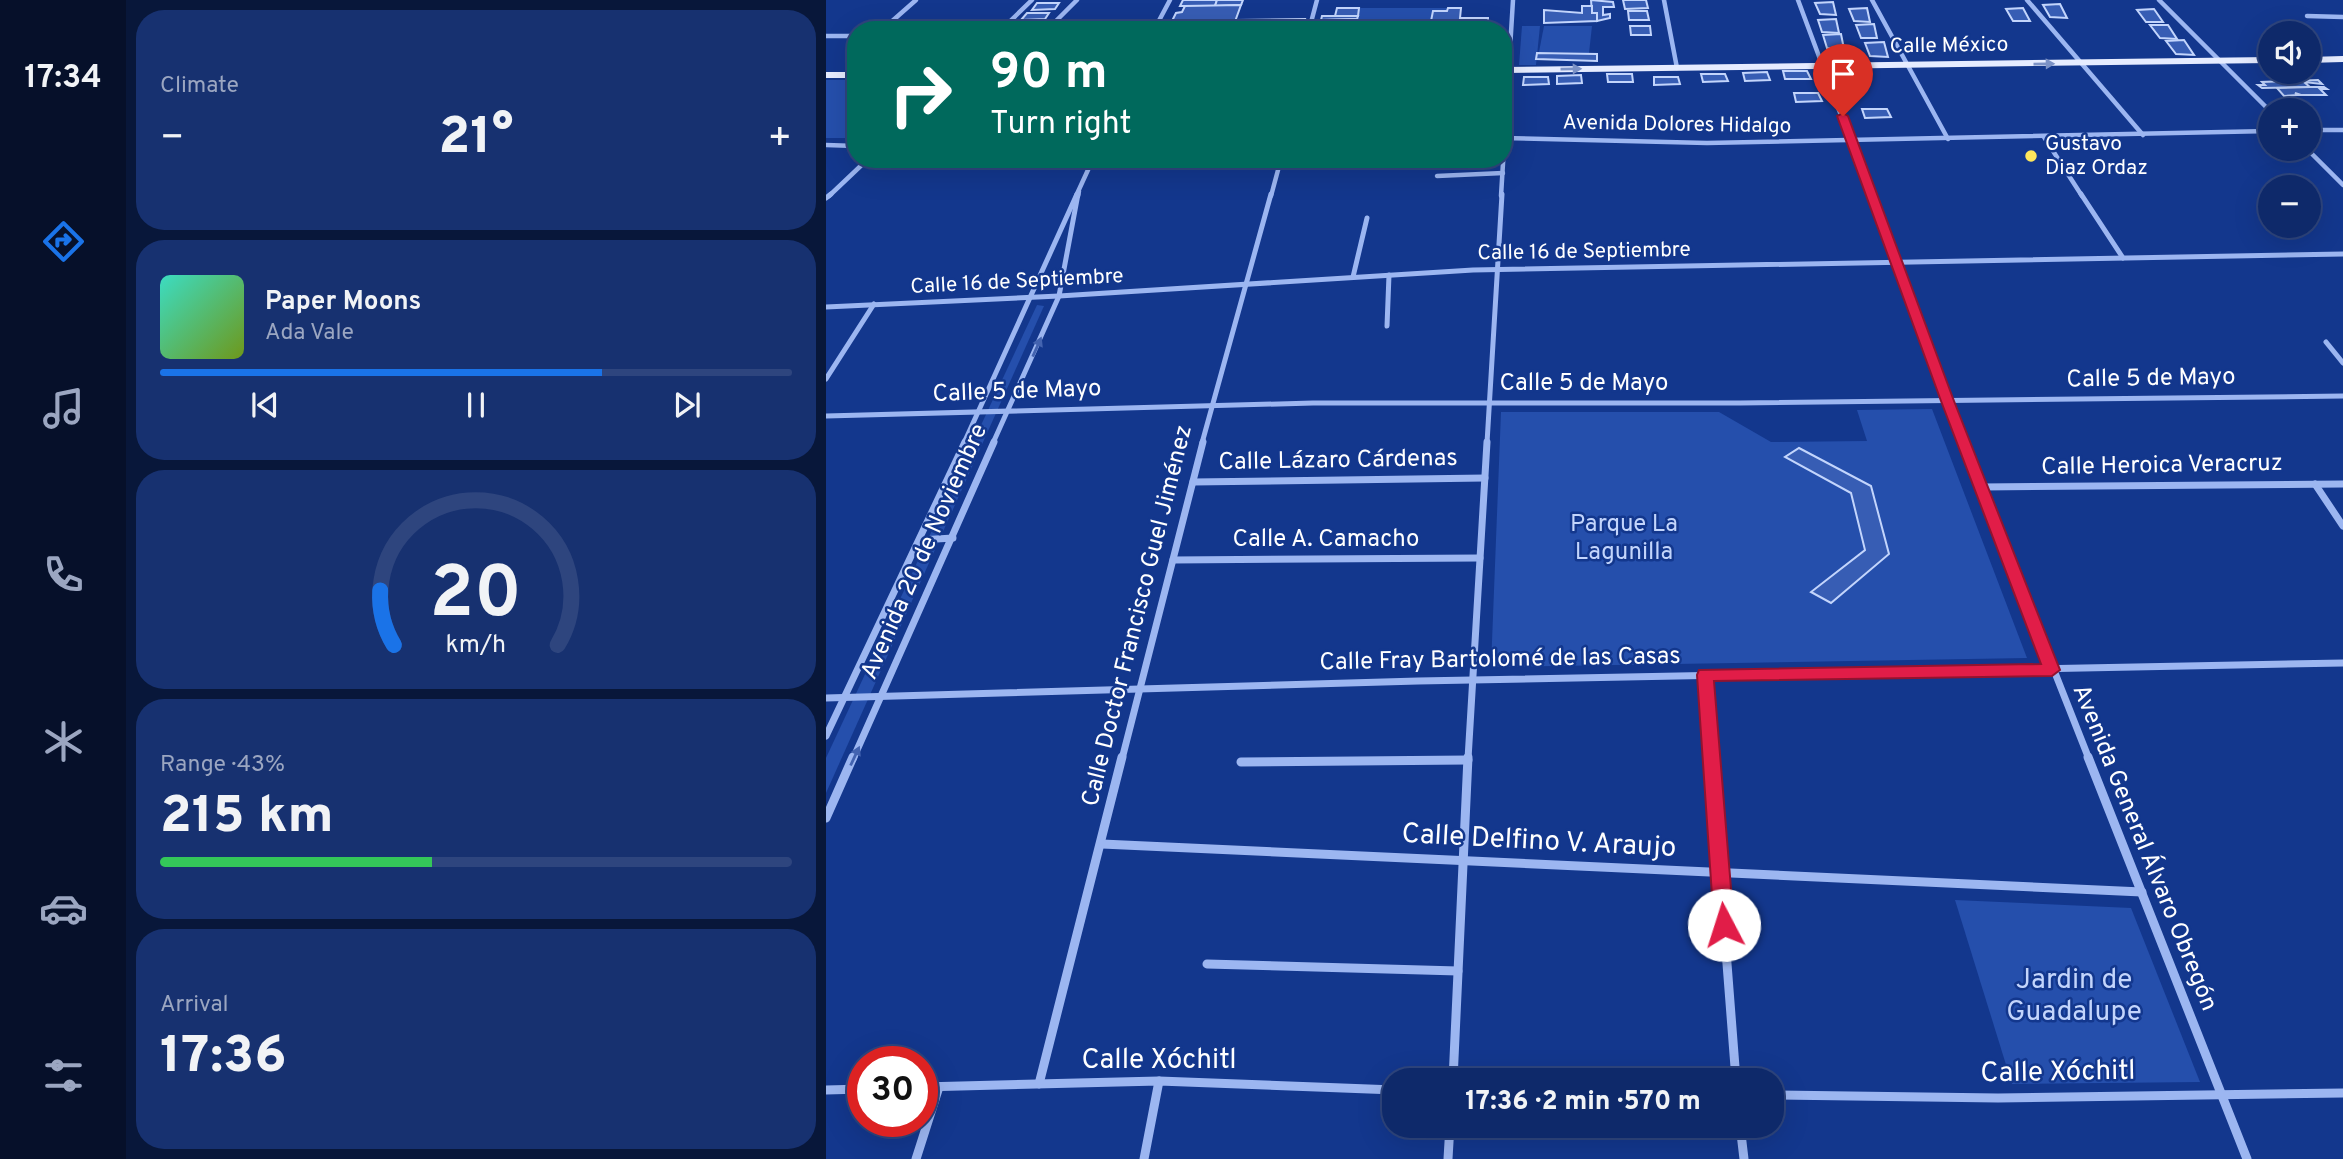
<!DOCTYPE html>
<html lang="en">
<head>
<meta charset="utf-8">
<style>
  :root { --surface:#0e296a; --page:#173170; --text:#f1f3f6; --muted:#9ba6c1; --line:#2e457e; --accent:#1a73e8 }
  body { margin:0; font-family:Overpass,sans-serif; background:var(--page); color:var(--text); height:100vh; display:flex; flex-direction:column; font-size:26px; white-space:nowrap }
  * { box-sizing:border-box; margin:0 }
  p { font-size:23px; color:var(--muted) }
  .icon { flex:none; width:38px; height:38px; fill:none; stroke:currentColor; stroke-width:2; stroke-linecap:round; stroke-linejoin:round }
  .map { position:relative; flex:1; overflow:hidden }
  .drawer { display:flex; flex-direction:column; gap:10px; padding:10px; background:#08173a; width:700px }
  .drawer>* { flex:none }
  .top-card { position:absolute; left:21px; top:21px; width:665px; height:147px; border-radius:28px; box-shadow:0 7px 28px #0002,0 0 0 2px var(--line); background:#00695c; color:#fff; overflow:hidden }
  .controls { position:absolute; left:1432px; top:21px; display:grid; gap:14px }
  .controls a { display:grid; place-items:center; width:63px; height:63px; border-radius:50%; background:var(--surface); box-shadow:0 7px 28px #0002,0 0 0 2px var(--line); font-size:35px }
  .speed { position:absolute; left:21px; top:1046px; display:flex; gap:14px; font-size:35px; font-weight:700; text-align:center }
  .speed>* { display:grid; place-content:center; width:91px; height:91px; border-radius:50%; background:var(--surface); box-shadow:0 7px 28px #0002,0 0 0 2px var(--line); line-height:1 }
  .speed .limit { border:10px solid #d22; background:#fff; color:#111 }
  .pin { position:absolute; display:grid; place-items:center; width:60px; height:60px; color:#fff; margin:-72px -30px; border-radius:50% 50% 50% 0; rotate:-45deg; box-shadow:0 0 7px #0007 }
  .pin .icon { rotate:45deg }
  .me { position:absolute; width:77px; margin:-38px; rotate:355deg; stroke-linejoin:round; filter:drop-shadow(0 0 5px #0008) }
  .turn { display:flex; align-items:center; gap:24px; height:147px; padding:0 28px; font-size:32px }
  .turn .icon { width:91px; height:91px; stroke-width:2.5 }
  .turn b { display:block; font-size:49px; line-height:60px }
  .big { font-size:52px; font-weight:800; line-height:1.1 }
  .drawer .tile { flex:1; display:flex; flex-direction:column; justify-content:center; gap:10px; min-width:0; padding:0 24px; border-radius:28px; background:var(--page) }
  .drawer .dial { align-items:center; gap:0 }
  .dial svg { height:182px; overflow:visible; fill:none; stroke:var(--line); stroke-width:7; stroke-linecap:round; text-anchor:middle }
  .dial text { fill:var(--text); stroke:none }
  .song { display:flex; align-items:center; gap:21px }
  .cover { width:84px; height:84px; border-radius:10px; background:linear-gradient(135deg,hsl(170 70% 55%),hsl(80 70% 35%)) }
  .played { height:7px; border-radius:4px; background:linear-gradient(90deg,var(--accent) 70%,var(--line) 70%) }
  .keys { display:flex; justify-content:space-around; direction:ltr }
  .heat { display:flex; justify-content:space-between; align-items:center; font-size:38px; direction:ltr }
  .charge { height:10px; border-radius:5px; background:linear-gradient(90deg,#34c759 43%,var(--line) 0) }
  .trip { position:absolute; left:556px; top:1068px; width:402px; height:70px; border-radius:28px; background:var(--surface); box-shadow:0 7px 28px #0002,0 0 0 2px var(--line); font-weight:800; line-height:70px; text-align:center }
  main { display:flex; flex:1; min-height:0 }
  .tabs { display:flex; flex-direction:column; width:126px; justify-content:space-around; align-items:center; background:#06102a; color:var(--muted) }
  .tabs .icon { width:49px; height:49px }
  .tabs .on { color:var(--accent) }
  .tabs b { font-size:32px; color:var(--text) }
  .map>svg:first-child { display:block }
</style>
</head>
<body>
<main>
<nav class="tabs">
<b>17:34</b>
<svg class="icon on" aria-label="directions" viewBox="0 0 24 24"><path d="M12 3l9 9-9 9-9-9zM9 14v-3h6M13 9l2 2-2 2"/></svg>
<svg class="icon" aria-label="music" viewBox="0 0 24 24"><path d="M9 18V5l10-2v13"/><circle cx="6" cy="18" r="3"/><circle cx="16" cy="16" r="3"/></svg>
<svg class="icon" aria-label="phone" viewBox="0 0 24 24"><path d="M5 4h4l2 5-3 2q2 4 5 5l2-3 5 2v4C11 20 4 13 5 4z"/></svg>
<svg class="icon" aria-label="climate" viewBox="0 0 24 24"><path d="M12 3v18M4 7l16 10M4 17L20 7"/></svg>
<svg class="icon" aria-label="car" viewBox="0 0 24 24"><path d="M5 17H2v-5l4-1 3-4h7l3 4 3 1v5h-3M9 17h6M6 11h13"/><circle cx="7" cy="17" r="2"/><circle cx="17" cy="17" r="2"/></svg>
<svg class="icon" aria-label="filters" viewBox="0 0 24 24"><path d="M4 7h16M4 17h16"/><circle cx="9" cy="7" r="2"/><circle cx="15" cy="17" r="2"/></svg>
</nav>
<section class="drawer">
<div class="tile"><p>Climate</p>
<div class="heat"><a>−</a><b class="big">21°</b><a>+</a></div>
</div>
<div class="tile">
<div class="song"><i class="cover"></i><div><b>Paper Moons</b><p>Ada Vale</p></div></div>
<div class="played"></div>
<div class="keys"><svg class="icon" aria-label="previous" viewBox="0 0 24 24"><path d="M18 5L8 12l10 7zM5 5v14"/></svg><svg class="icon" aria-label="pause" viewBox="0 0 24 24"><path d="M8 5v14M16 5v14"/></svg><svg class="icon" aria-label="next" viewBox="0 0 24 24"><path d="M6 5l10 7-10 7zM19 5v14"/></svg></div>
</div>
<div class="tile dial"><svg viewBox="0 0 100 80">
<path d="M14 69A42 42 0 1 1 86 69"/>
<path d="M14 69A42 42 0 0 1 8 45" stroke="#1a73e8"/>
<text x="50" y="56" font-size="32" font-weight="700">20</text>
<text x="50" y="72" font-size="11">km/h</text>
</svg></div>
<div class="tile"><p>Range · 43%</p><b class="big">215 km</b><div class="charge"></div></div>
<div class="tile"><p>Arrival</p><b class="big">17:36</b></div>
</section>
<div class="map">
<svg width="1517" height="1159" viewBox="0 0 1517 1159">
  <rect width="100%" height="100%" fill="#13378d"/>
  <!-- green -->
  <g fill="#254fac">
    <path d="M533,8H622L621,11L606,21H611L610,30H529Z"/>
    <path d="M696,26H714L710,65H693Z"/>
    <path d="M718,26H766L763,53L713,52Z"/>
    <rect x="0" y="80" width="30" height="58"/>
    <path d="M211,305L218,306L0,793V758Z"/>
    <path d="M1106,409L1201,658L665,667L675,412H893L945,442L1041,441L1031,410Z"/>
    <path d="M1129,900L1305,908L1374,1082L1186,1084Z"/>
  </g>
  <!-- building -->
  <g fill="#375db4" stroke="#c3d5fc" stroke-width="2">
    <path d="M357,0H391L389,6H354Z"/>
    <path d="M391,0H417L415,5L389,6Z"/>
    <path d="M765,0L787,2L788,7H777V15L784,14V18L771,21V13H766Z"/>
    <path d="M797,0H820L822,8L799,9Z"/>
    <path d="M1007,2L1010,15L994,14L989,3Z"/>
    <path d="M211,3H233L229,9L206,10Z"/>
    <path d="M1234,4L1241,18L1224,17L1217,5Z"/>
    <path d="M415,5L407,27L348,28L352,21H346L350,13L356,12L359,6Z"/>
    <path d="M756,6H766V13H771V21L718,23V10L756,13Z"/>
    <path d="M511,8H533L532,16H509Z"/>
    <path d="M622,8H635L634,18H662V21H640L639,30H610L611,21H605L607,11H621Z"/>
    <path d="M1041,8L1044,22L1028,21L1023,9Z"/>
    <path d="M1197,8L1204,21H1187L1180,9Z"/>
    <path d="M1328,9L1337,22H1320L1311,10Z"/>
    <path d="M802,11H821L823,20H803Z"/>
    <path d="M201,13H223L219,19L195,20Z"/>
    <path d="M496,16H532L531,19L495,20Z"/>
    <path d="M479,19L476,30H406L410,20Z"/>
    <path d="M531,19L530,23H494L495,20Z"/>
    <path d="M1010,19L1013,33L996,32L992,20Z"/>
    <path d="M1048,24L1051,38H1035L1030,25Z"/>
    <path d="M1324,25H1342L1351,39L1334,38Z"/>
    <path d="M804,26H824L825,35H805Z"/>
    <path d="M1015,34L1018,49L1001,48L997,35Z"/>
    <path d="M1358,40L1368,55L1350,54L1340,41Z"/>
    <path d="M1058,42L1062,57L1044,56L1039,43Z"/>
    <path d="M711,53L771,54V61L710,59Z"/>
    <path d="M957,71H981L985,79H959Z"/>
    <path d="M941,72L944,80L919,81L917,73Z"/>
    <path d="M781,74H806L807,82H782Z"/>
    <path d="M875,74H899L902,81L877,82Z"/>
    <path d="M755,75L756,83L731,84V76Z"/>
    <path d="M698,77H722L723,84L697,85Z"/>
    <path d="M828,77H852L854,84L828,85Z"/>
    <path d="M1492,80L1496,84L1478,82L1484,87L1436,88L1432,85H1439L1436,82Z"/>
    <path d="M1484,87H1498L1501,89H1494L1500,95H1475L1469,93L1472,95L1458,96L1451,88Z"/>
    <path d="M968,93H992L996,101L970,102Z"/>
    <path d="M1036,109H1061L1065,117L1039,118Z"/>
    <path d="M973,448L1045,486L1063,554L1005,603L985,592L1039,550L1025,493L959,457Z"/>
  </g>
  <g fill="none" stroke-linecap="round" stroke-linejoin="round">
    <!-- minor-far3 -->
    <g stroke="#9cb6f1" stroke-width="4.5">
      <path d="M838,0L851,68"/>
      <path d="M972,0L1045,196"/>
      <path d="M1046,0L1122,139"/>
      <path d="M1201,0L1317,135"/>
      <path d="M1333,0L1444,111"/>
      <path d="M1481,16L1517,17"/>
      <path d="M56,30L90,0"/>
      <path d="M175,30L206,0"/>
      <path d="M221,30L251,0"/>
      <path d="M328,30L344,0"/>
      <path d="M483,30L491,0"/>
      <path d="M0,36H30"/>
      <path d="M1482,130H1517"/>
      <path d="M1218,137L1256,196"/>
      <path d="M677,138L881,143L1444,131"/>
      <path d="M0,145L30,146"/>
      <path d="M1481,149L1517,185"/>
      <path d="M611,176L677,173"/>
      <path d="M3,196L42,159"/>
      <path d="M250,196L267,159"/>
      <path d="M252,196L253,191"/>
      <path d="M445,196L455,159"/>
      <path d="M675,196L687,0"/>
    </g>
    <!-- minor-far2 -->
    <g stroke="#9cb6f1" stroke-width="5">
      <path d="M1045,194L1139,443"/>
      <path d="M1255,194L1297,258"/>
      <path d="M0,198L5,194"/>
      <path d="M527,277L541,218"/>
      <path d="M0,307L233,296L647,270L1517,254"/>
      <path d="M561,326L563,275"/>
      <path d="M1500,342L1517,363"/>
      <path d="M0,379L48,304"/>
      <path d="M0,416L487,403H914L1517,396"/>
      <path d="M138,443L251,194"/>
      <path d="M167,443L233,296L252,194"/>
      <path d="M376,443L445,194"/>
      <path d="M661,443L676,194"/>
    </g>
    <!-- minor-far1 -->
    <g stroke="#9cb6f1" stroke-width="7">
      <path d="M1138,442L1263,759"/>
      <path d="M367,482L659,478"/>
      <path d="M1489,484L1517,526"/>
      <path d="M1155,487L1517,484"/>
      <path d="M94,540L127,538"/>
      <path d="M347,560L654,558"/>
      <path d="M879,675L885,759"/>
      <path d="M0,698L592,681L1517,663"/>
      <path d="M0,736L139,442"/>
      <path d="M27,759L168,442"/>
      <path d="M296,759L377,442"/>
      <path d="M642,759L661,442"/>
    </g>
    <!-- minor -->
    <g stroke="#9cb6f1" stroke-width="9">
      <path d="M885,757L910,1080"/>
      <path d="M1262,757L1421,1159"/>
      <path d="M415,762L642,760"/>
      <path d="M0,818L27,757"/>
      <path d="M276,844L1316,892"/>
      <path d="M381,964L632,971"/>
      <path d="M627,1080L642,757"/>
      <path d="M213,1084L296,757"/>
      <path d="M96,1087L333,1081L569,1090"/>
      <path d="M0,1090L37,1089"/>
      <path d="M947,1095L1172,1098L1517,1093"/>
      <path d="M914,1125L918,1159"/>
      <path d="M90,1159L113,1087"/>
      <path d="M318,1159L333,1081"/>
      <path d="M622,1159L624,1125"/>
    </g>
    <!-- primary -->
    <g fill="#e6ecff" fill-rule="evenodd">
      <path d="M1517,56V62L1482,63V57Z"/>
      <path d="M1444,57V63L677,73V67Z"/>
      <rect x="0" y="72" width="30" height="6"/>
    </g>
  </g>
  <!-- one-way arrows -->
  <defs><path id="oneway-solid" d="M-6-.8H1V-3.2L6.5 0L1 3.2V.8H-6Z" transform="scale(1.75)"/></defs>
  <g fill="#7c92c6">
    <use href="#oneway-solid" transform="translate(1218 64) rotate(-1)"/>
    <use href="#oneway-solid" transform="translate(745 69) rotate(-1)"/>
  </g>
  <g fill="#4363b0">
    <use href="#oneway-solid" transform="translate(211 347) rotate(-66)"/>
    <use href="#oneway-solid" transform="translate(29 756) rotate(-65)"/>
  </g>
  <!-- route -->
  <path fill="#e11d48" stroke="#92132f" stroke-width="2" d="M1017,113L1022,116L1128,401L1234,670L1226,676L888,681L908,925L905,931L898,933L891,931L888,925L871,675L873,670L1215,664L1115,401L1011,116Z"/>
  <!-- markers -->
  <circle fill="#ffe75c" stroke="#13378d" stroke-width="2.5" cx="1205" cy="156" r="7"/>
  <g text-anchor="middle" dominant-baseline="central" stroke-width="5" stroke-linejoin="round" paint-order="stroke">
    <!-- far-street labels -->
    <g font-size="21" fill="#fff" stroke="#13378d">
      <text transform="translate(1123 46) rotate(-1)">Calle México</text>
      <text transform="translate(851 125) rotate(1)">Avenida Dolores Hidalgo</text>
      <text transform="translate(758 252) rotate(-1)">Calle 16 de Septiembre</text>
      <text transform="translate(191 282) rotate(-3)">Calle 16 de Septiembre</text>
    </g>
    <!-- far-poi labels -->
    <g font-size="21" fill="#fff" stroke="#13378d" text-anchor="start">
      <text x="1219" y="144">Gustavo<tspan x="1219" dy="24">Diaz Ordaz</tspan></text>
    </g>
    <!-- street labels -->
    <g font-size="24" fill="#fff" stroke="#13378d">
      <text transform="translate(1325 379) rotate(-1)">Calle 5 de Mayo</text>
      <text x="758" y="384">Calle 5 de Mayo</text>
      <text transform="translate(191 392) rotate(-2)">Calle 5 de Mayo</text>
      <text transform="translate(512 461) rotate(-1)">Calle Lázaro Cárdenas</text>
      <text transform="translate(1336 466) rotate(-1)">Calle Heroica Veracruz</text>
      <text x="500" y="540">Calle A. Camacho</text>
      <text transform="translate(99 552) rotate(-66)">Avenida 20 de Noviembre</text>
      <text transform="translate(312 616) rotate(-76)">Calle Doctor Francisco Guel Jiménez</text>
      <text transform="translate(674 660) rotate(-1)">Calle Fray Bartolomé de las Casas</text>
      <text transform="translate(1318 848) rotate(68)">Avenida General Álvaro Obregón</text>
    </g>
    <!-- park labels -->
    <g font-size="24" fill="#c3d5fc" stroke="#13378d">
      <text x="798" y="525">Parque La<tspan x="798" dy="28">Lagunilla</tspan></text>
    </g>
    <!-- near-street labels -->
    <g font-size="28" fill="#fff" stroke="#13378d">
      <text transform="translate(713 842) rotate(3)">Calle Delfino V. Araujo</text>
      <text x="333" y="1061">Calle Xóchitl</text>
      <text transform="translate(1232 1073) rotate(-1)">Calle Xóchitl</text>
    </g>
    <!-- near-park labels -->
    <g font-size="28" fill="#c3d5fc" stroke="#13378d">
      <text x="1248" y="981">Jardin de<tspan x="1248" dy="32">Guadalupe</tspan></text>
    </g>
  </g>
</svg>
<div class="controls">
<a><svg class="icon" aria-label="sound" viewBox="0 0 24 24"><path d="M4 9h4l5-4v14l-5-4H4zM17 9q2 3 0 6"/></svg></a>
<a>+</a>
<a>−</a>
</div>
<div class="speed"><div class="limit">30</div></div>
<div class="pin" style="left:1017px;top:116px;background:#d93025"><svg class="icon" aria-label="arrive" viewBox="0 0 24 24"><path d="M6 21V4h12l-3 4 3 4H6"/></svg></div>
<svg class="me" style="left:898px;top:925px" viewBox="-20 -20 40 40"><circle r="19" fill="#fff"/><path d="M0-13L10 11 0 6-10 11z" fill="#e11d48"/></svg>
<div class="trip">17:36 · 2 min · 570 m</div>
<div class="top-card">
<div class="turn"><svg class="icon" aria-label="right" viewBox="0 0 24 24"><path d="M7 20v-9h11M14 6l5 5-5 5"/></svg><div><b>90 m</b>Turn right</div></div>
</div>
</div>
</main>
</body>
</html>
